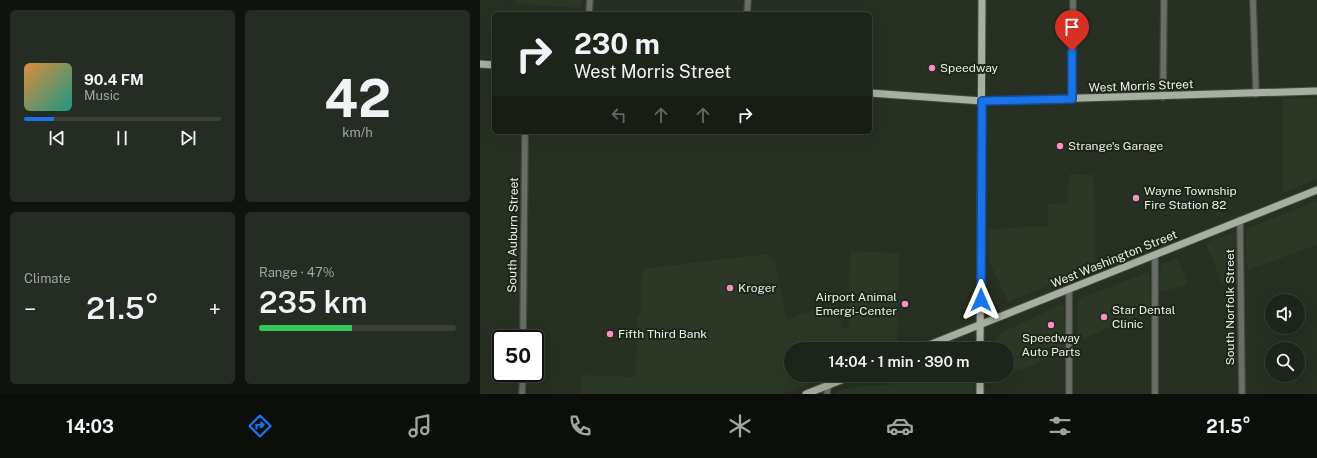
<!DOCTYPE html>
<html lang="en">
<head>
<meta charset="utf-8">
<style>
  :root { --surface:#1d241a; --page:#252c23; --text:#f1f3f6; --muted:#a0a4a2; --line:#3b4139; --accent:#1a73e8 }
  body { margin:0; font-family:"Public Sans",sans-serif; background:var(--page); color:var(--text); height:100vh; display:flex; flex-direction:column; font-size:15px; white-space:nowrap }
  * { box-sizing:border-box; margin:0 }
  p { font-size:13px; color:var(--muted) }
  .icon { flex:none; width:22px; height:22px; fill:none; stroke:currentColor; stroke-width:2; stroke-linecap:round; stroke-linejoin:round }
  .map { position:relative; flex:1; overflow:hidden }
  .details { display:flex; flex-direction:column; gap:10px; padding:10px; background:#10140e; width:480px }
  .details>* { flex:none }
  .banner { position:absolute; left:12px; top:12px; width:380px; height:122px; border-radius:6px; box-shadow:0 4px 16px #0002,0 0 0 1px var(--line); background:#1d241a; color:var(--text); overflow:hidden }
  .buttons { position:absolute; left:785px; top:294px; display:grid; gap:8px }
  .buttons a { display:grid; place-items:center; width:40px; height:40px; border-radius:50%; background:var(--surface); box-shadow:0 4px 16px #0002,0 0 0 1px var(--line); font-size:20px }
  .speed { position:absolute; left:12px; top:330px; display:flex; gap:8px; font-size:20px; font-weight:700; text-align:center }
  .speed>* { display:grid; place-content:center; width:52px; height:52px; border-radius:50%; background:var(--surface); box-shadow:0 4px 16px #0002,0 0 0 1px var(--line); line-height:1 }
  .speed .limit { border:2px solid #111; border-radius:6px; background:#fff; color:#111 }
  .pin { position:absolute; display:grid; place-items:center; width:34px; height:34px; color:#fff; margin:-41px -17px; border-radius:50% 50% 50% 0; rotate:-45deg; box-shadow:0 0 4px #0007 }
  .pin .icon { rotate:45deg }
  .me { position:absolute; width:44px; margin:-22px; rotate:0deg; stroke-linejoin:round; filter:drop-shadow(0 0 3px #0008) }
  .turn { display:flex; align-items:center; gap:14px; height:84px; padding:0 16px; font-size:18px }
  .turn .icon { width:52px; height:52px; stroke-width:2.5 }
  .turn b { display:block; font-size:28px; line-height:34px }
  .lanes { display:flex; align-items:center; height:38px; padding:0 16px; background:#0003; justify-content:center; gap:20px; direction:ltr }
  .lanes .off { opacity:.35 }
  .big { font-size:30px; font-weight:600; line-height:1.1 }
  .details .widget { flex:1; display:flex; flex-direction:column; justify-content:center; gap:6px; min-width:0; padding:0 14px; border-radius:6px; background:var(--page) }
  .details .dial { align-items:center; gap:0 }
  .dial b { font-size:52px; line-height:1 }
  .song { display:flex; align-items:center; gap:12px }
  .cover { width:48px; height:48px; border-radius:6px; background:linear-gradient(135deg,hsl(30 70% 55%),hsl(170 70% 35%)) }
  .played { height:4px; border-radius:2px; background:linear-gradient(90deg,var(--accent) 15%,var(--line) 15%) }
  .keys { display:flex; justify-content:space-around; direction:ltr }
  .heat { display:flex; justify-content:space-between; align-items:center; font-size:22px; direction:ltr }
  .charge { height:6px; border-radius:3px; background:linear-gradient(90deg,#34c759 47%,var(--line) 0) }
  .details .tiles { flex:1; display:grid; gap:10px; grid-template-columns:repeat(2,1fr) }
  .trip { position:absolute; left:304px; top:342px; width:230px; height:40px; border-radius:20px; background:var(--surface); box-shadow:0 4px 16px #0002,0 0 0 1px var(--line); font-weight:600; line-height:40px; text-align:center }
  .tabs { display:flex; height:64px; justify-content:space-around; align-items:center; background:#0c0e0a; color:var(--muted) }
  .tabs .icon { width:28px; height:28px }
  .tabs .current { color:var(--accent) }
  .tabs b { font-size:18px; color:var(--text) }
  main { display:flex; flex:1; min-height:0 }
  .map>svg:first-child { display:block }
</style>
</head>
<body>
<main>
<section class="details">
<div class="tiles">
<div class="widget">
<div class="song"><i class="cover"></i><div><b>90.4 FM</b><p>Music</p></div></div>
<div class="played"></div>
<div class="keys"><svg class="icon" aria-label="previous" viewBox="0 0 24 24"><path d="M18 5L8 12l10 7zM5 5v14"/></svg><svg class="icon" aria-label="pause" viewBox="0 0 24 24"><path d="M8 5v14M16 5v14"/></svg><svg class="icon" aria-label="next" viewBox="0 0 24 24"><path d="M6 5l10 7-10 7zM19 5v14"/></svg></div>
</div>
<div class="widget dial"><b>42</b><p>km/h</p></div>
<div class="widget"><p>Climate</p>
<div class="heat"><a>−</a><b class="big">21.5°</b><a>+</a></div>
</div>
<div class="widget"><p>Range · 47%</p><b class="big">235 km</b><div class="charge"></div></div>
</div>
</section>
<div class="map">
<svg width="837" height="394" viewBox="0 0 837 394">
  <rect width="100%" height="100%" fill="#273023"/>
  <!-- built -->
  <g fill="#2c3825">
    <path d="M35,0H102L101,8L35,4Z"/>
    <path d="M837,98V179L803,193V99Z"/>
    <path d="M589,174L614,175L615,267L528,302L509,261V229L568,226L567,204L587,203Z"/>
    <path d="M837,201V245L768,270L766,258V233L768,228Z"/>
    <path d="M755,232L757,242L758,277L742,283L726,243Z"/>
    <path d="M370,251L419,253L417,349H311V375H352L303,394H101L102,375L156,377L157,315H161L162,269L287,254L295,261L306,320L331,311H344L353,314L359,319L362,328L369,329Z"/>
    <path d="M697,258L708,284L705,286L679,292L678,284L681,265Z"/>
    <path d="M669,272L671,311L597,341L598,299Z"/>
    <path d="M580,305H583L584,306L585,352L523,377L522,375H527V349H515V339L519,334Z"/>
    <path d="M488,342L492,344L494,349H469Z"/>
    <path d="M414,375H494V394H356L358,391L378,386L410,385L412,376Z"/>
  </g>
  <g fill="none" stroke-linecap="round" stroke-linejoin="round">
    <defs>
      <g id="minor">
        <path d="M773,0L776,94"/>
        <path d="M109,14L110,0"/>
        <path d="M267,14L268,0"/>
        <path d="M683,97L684,0"/>
        <path d="M593,99V0"/>
        <path d="M760,220L762,394"/>
        <path d="M675,255V394"/>
        <path d="M43,339L45,132"/>
        <path d="M42,394L43,373"/>
        <path d="M347,394L348,386"/>
        <path d="M589,394V289"/>
      </g>
      <g id="major">
        <path d="M0,64L14,65"/>
        <path d="M390,93L502,101L837,91"/>
        <path d="M439,349L837,190"/>
        <path d="M500,349L502,0"/>
        <path d="M326,394L374,375"/>
        <path d="M500,394V375"/>
      </g>
    </defs>
    <!-- minor casing -->
    <use href="#minor" stroke="#424b3e" stroke-width="8"/>
    <!-- major casing -->
    <use href="#major" stroke="#424b3e" stroke-width="9"/>
    <!-- minor -->
    <use href="#minor" stroke="#6a6e67" stroke-width="5.5"/>
    <!-- major -->
    <use href="#major" stroke="#a6afa1" stroke-width="7"/>
  </g>
  <g fill="none" stroke-linecap="round" stroke-linejoin="round">
    <defs>
      <path id="route" d="M501,300L502,101L592,99V51"/>
    </defs>
    <!-- route casing -->
    <use href="#route" stroke="#114b97" stroke-width="10"/>
    <!-- route -->
    <use href="#route" stroke="#1a73e8" stroke-width="7"/>
  </g>
  <!-- markers -->
  <g fill="#fb8fc4" stroke="#1e2619" stroke-width="1.5">
    <circle cx="452" cy="68" r="4"/>
    <circle cx="580" cy="146" r="4"/>
    <circle cx="656" cy="198" r="4"/>
    <circle cx="250" cy="288" r="4"/>
    <circle cx="425" cy="304" r="4"/>
    <circle cx="624" cy="317" r="4"/>
    <circle cx="571" cy="325" r="4"/>
    <circle cx="130" cy="334" r="4"/>
  </g>
  <g text-anchor="middle" dominant-baseline="central" stroke-width="4" stroke-linejoin="round" paint-order="stroke">
    <!-- poi labels -->
    <g font-size="12" fill="#eaefe7" stroke="#1e2619" text-anchor="start">
      <text x="460" y="68">Speedway</text>
      <text x="588" y="146">Strange's Garage</text>
      <text x="664" y="191">Wayne Township<tspan x="664" dy="14">Fire Station 82</tspan></text>
      <text x="258" y="288">Kroger</text>
      <text x="417" y="297" text-anchor="end">Airport Animal<tspan x="417" dy="14">Emergi-Center</tspan></text>
      <text x="632" y="310">Star Dental<tspan x="632" dy="14">Clinic</tspan></text>
      <text x="138" y="334">Fifth Third Bank</text>
      <text x="571" y="338" text-anchor="middle">Speedway<tspan x="571" dy="14">Auto Parts</tspan></text>
    </g>
    <!-- street labels -->
    <g font-size="12" fill="#eaefe7" stroke="#1e2619">
      <text transform="translate(661 86) rotate(-2)">West Morris Street</text>
      <text transform="translate(33 235) rotate(-89)">South Auburn Street</text>
      <text transform="translate(634 259) rotate(-22)">West Washington Street</text>
      <text transform="translate(750 307) rotate(-90)">South Norfolk Street</text>
    </g>
  </g>
</svg>
<div class="buttons">
<a><svg class="icon" aria-label="sound" viewBox="0 0 24 24"><path d="M4 9h4l5-4v14l-5-4H4zM17 9q2 3 0 6"/></svg></a>
<a><svg class="icon" aria-label="search" viewBox="0 0 24 24"><circle cx="10" cy="10" r="6"/><path d="M15 15l6 6"/></svg></a>
</div>
<div class="speed"><div class="limit">50</div></div>
<div class="pin" style="left:592px;top:51px;background:#d93025"><svg class="icon" aria-label="arrive" viewBox="0 0 24 24"><path d="M6 21V4h12l-3 4 3 4H6"/></svg></div>
<svg class="me" style="left:501px;top:300px" viewBox="-20 -20 40 40"><path d="M0-17L14 15 0 8-14 15z" fill="#1a73e8" stroke="#fff" stroke-width="4"/></svg>
<div class="trip">14:04 · 1 min · 390 m</div>
<div class="banner">
<div class="turn"><svg class="icon" aria-label="right" viewBox="0 0 24 24"><path d="M7 20v-9h11M14 6l5 5-5 5"/></svg><div><b>230 m</b>West Morris Street</div></div>
<div class="lanes"><svg class="icon off" aria-label="left" viewBox="0 0 24 24"><path d="M17 20v-9H6M10 6l-5 5 5 5"/></svg><svg class="icon off" aria-label="ahead" viewBox="0 0 24 24"><path d="M12 20V5M6 11l6-6 6 6"/></svg><svg class="icon off" aria-label="ahead" viewBox="0 0 24 24"><path d="M12 20V5M6 11l6-6 6 6"/></svg><svg class="icon" aria-label="right" viewBox="0 0 24 24"><path d="M7 20v-9h11M14 6l5 5-5 5"/></svg></div>
</div>
</div>
</main>
<nav class="tabs">
<b>14:03</b>
<svg class="icon current" aria-label="directions" viewBox="0 0 24 24"><path d="M12 3l9 9-9 9-9-9zM9 14v-3h6M13 9l2 2-2 2"/></svg>
<svg class="icon" aria-label="music" viewBox="0 0 24 24"><path d="M9 18V5l10-2v13"/><circle cx="6" cy="18" r="3"/><circle cx="16" cy="16" r="3"/></svg>
<svg class="icon" aria-label="phone" viewBox="0 0 24 24"><path d="M5 4h4l2 5-3 2q2 4 5 5l2-3 5 2v4C11 20 4 13 5 4z"/></svg>
<svg class="icon" aria-label="climate" viewBox="0 0 24 24"><path d="M12 3v18M4 7l16 10M4 17L20 7"/></svg>
<svg class="icon" aria-label="car" viewBox="0 0 24 24"><path d="M5 17H2v-5l4-1 3-4h7l3 4 3 1v5h-3M9 17h6M6 11h13"/><circle cx="7" cy="17" r="2"/><circle cx="17" cy="17" r="2"/></svg>
<svg class="icon" aria-label="filters" viewBox="0 0 24 24"><path d="M4 7h16M4 17h16"/><circle cx="9" cy="7" r="2"/><circle cx="15" cy="17" r="2"/></svg>
<b>21.5°</b>
</nav>
</body>
</html>
